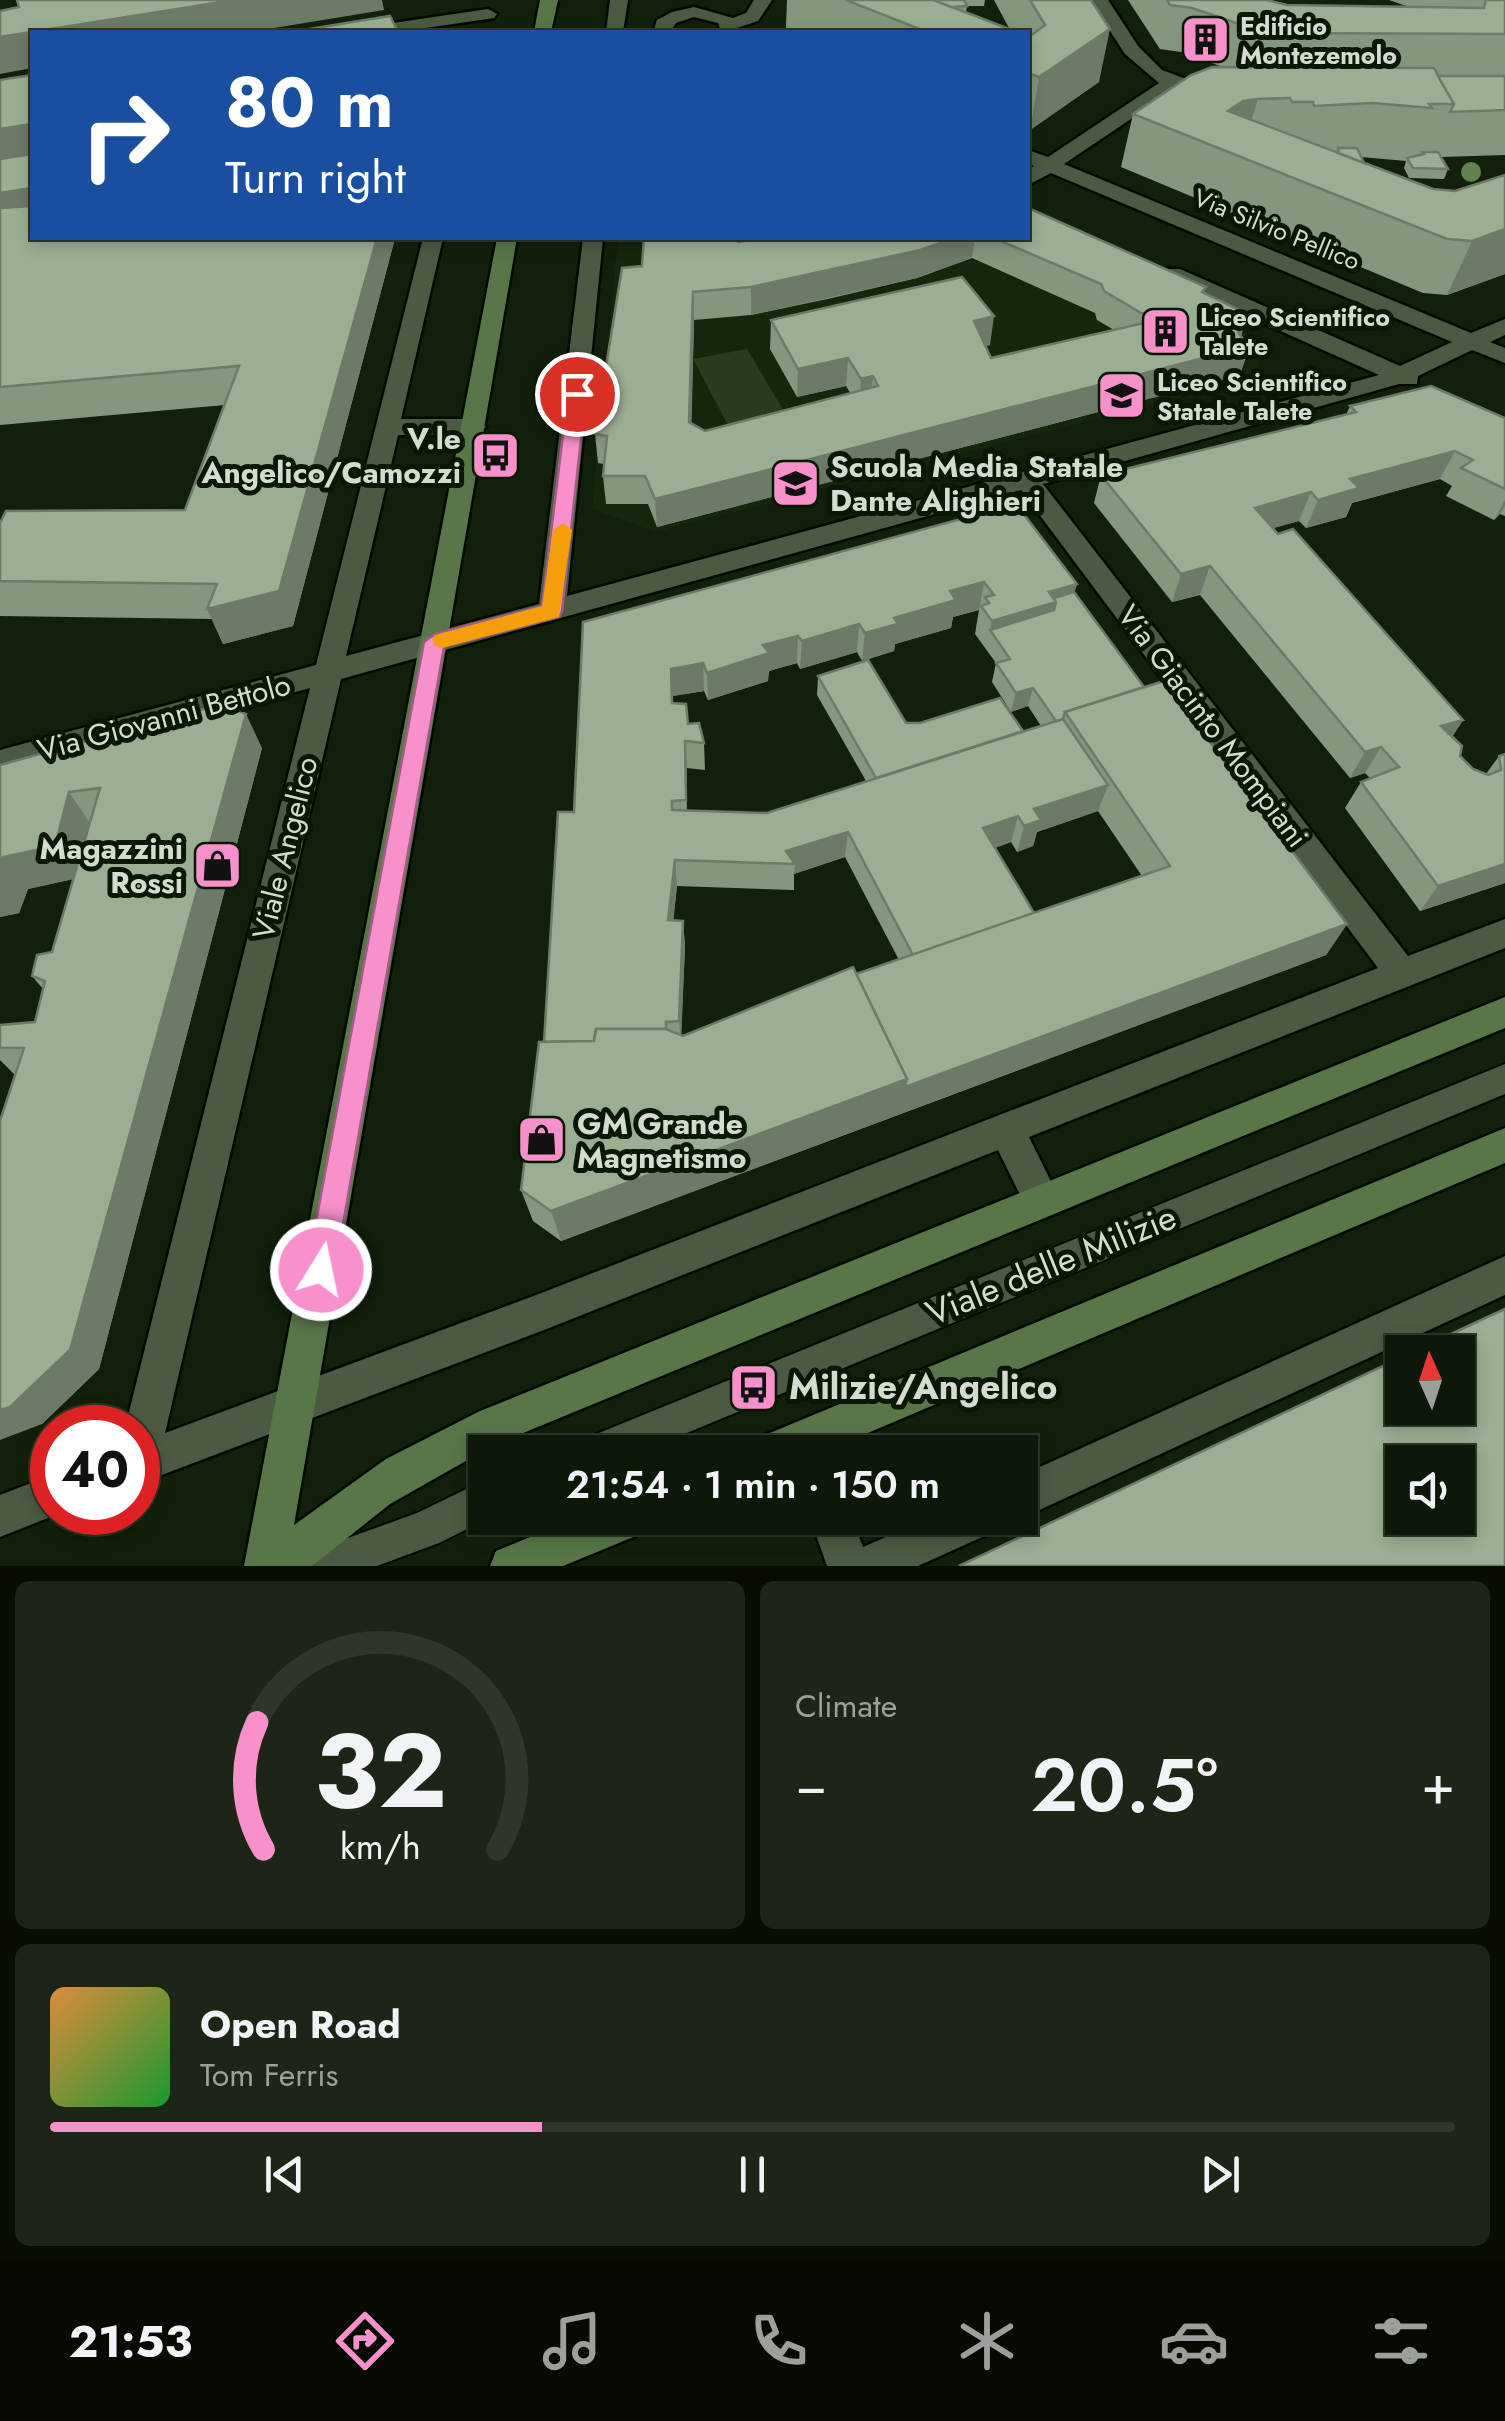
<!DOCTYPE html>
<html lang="en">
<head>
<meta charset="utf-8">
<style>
  :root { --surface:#0e1808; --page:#1c2516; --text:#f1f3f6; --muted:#9ba09c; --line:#2e3729; --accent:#f890cb }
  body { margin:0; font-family:Jost,sans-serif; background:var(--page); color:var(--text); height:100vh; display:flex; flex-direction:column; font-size:38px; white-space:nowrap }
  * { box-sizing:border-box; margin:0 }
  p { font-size:32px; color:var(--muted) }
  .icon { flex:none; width:55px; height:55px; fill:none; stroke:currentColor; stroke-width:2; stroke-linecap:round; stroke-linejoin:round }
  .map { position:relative; height:1566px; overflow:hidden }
  .panel { display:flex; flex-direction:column; gap:15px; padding:15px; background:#080d04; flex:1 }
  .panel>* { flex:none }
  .banner { position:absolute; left:30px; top:30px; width:1000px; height:210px; border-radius:0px; box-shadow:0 5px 15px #0003,0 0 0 2px var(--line); background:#1a4fa0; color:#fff; overflow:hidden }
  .needle { width:65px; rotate:357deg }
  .controls { position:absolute; left:1385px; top:1335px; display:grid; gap:20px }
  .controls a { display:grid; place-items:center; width:90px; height:90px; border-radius:0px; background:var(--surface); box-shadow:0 5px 15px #0003,0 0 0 2px var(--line); font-size:50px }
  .speed { position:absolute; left:30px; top:1405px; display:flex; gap:20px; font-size:50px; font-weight:700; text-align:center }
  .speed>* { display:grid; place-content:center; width:130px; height:130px; border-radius:50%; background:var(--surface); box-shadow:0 5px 15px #0003,0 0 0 2px var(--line); line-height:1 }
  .speed .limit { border:15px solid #d22; background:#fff; color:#111 }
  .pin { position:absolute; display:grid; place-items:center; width:85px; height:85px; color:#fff; margin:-42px; border:5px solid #fff; border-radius:50%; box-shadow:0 2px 10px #0007 }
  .me { position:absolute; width:110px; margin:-55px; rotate:10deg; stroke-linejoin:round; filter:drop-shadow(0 0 8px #0008) }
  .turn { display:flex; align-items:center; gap:35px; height:210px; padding:0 30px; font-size:45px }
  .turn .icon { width:130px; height:130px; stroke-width:2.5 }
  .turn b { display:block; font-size:70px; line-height:85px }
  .big { font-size:75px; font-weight:600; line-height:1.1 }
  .panel .tile { flex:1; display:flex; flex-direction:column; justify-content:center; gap:15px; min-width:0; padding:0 35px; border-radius:15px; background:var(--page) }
  .panel .dial { align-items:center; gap:0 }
  .dial svg { height:260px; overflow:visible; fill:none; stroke:var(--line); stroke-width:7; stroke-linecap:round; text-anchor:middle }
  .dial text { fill:var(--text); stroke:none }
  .song { display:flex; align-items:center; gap:30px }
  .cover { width:120px; height:120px; border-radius:15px; background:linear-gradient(135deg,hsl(30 70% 55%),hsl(130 70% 35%)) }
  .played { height:10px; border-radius:5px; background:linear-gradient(90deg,var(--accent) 35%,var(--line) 35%) }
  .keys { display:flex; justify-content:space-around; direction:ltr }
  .heat { display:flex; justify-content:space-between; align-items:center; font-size:55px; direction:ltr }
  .panel .tiles { flex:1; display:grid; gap:15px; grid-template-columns:1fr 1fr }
  .tile:last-child { grid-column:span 2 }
  .trip { position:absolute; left:468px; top:1435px; width:570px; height:100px; border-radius:0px; background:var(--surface); box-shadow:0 5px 15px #0003,0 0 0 2px var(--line); font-weight:600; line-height:100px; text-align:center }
  .dock { display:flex; height:160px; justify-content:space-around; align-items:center; background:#060a03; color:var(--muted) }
  .dock .icon { width:70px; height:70px }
  .dock .active { color:var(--accent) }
  .dock b { font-size:45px; color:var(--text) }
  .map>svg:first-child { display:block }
</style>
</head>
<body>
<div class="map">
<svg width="1505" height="1566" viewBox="0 0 1505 1566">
  <rect width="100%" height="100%" fill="#12200b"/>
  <!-- built -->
  <path fill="#14260b" d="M1028,234L1263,341L1254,378L655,532L592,509L618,238H1028Z"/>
  <!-- green -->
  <path fill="#293c20" d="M747,349L787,416L730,429L693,359Z"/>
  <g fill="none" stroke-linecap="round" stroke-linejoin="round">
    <defs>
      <g id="lane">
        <path d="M1505,1064V1094L641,1452H578L584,1439Z"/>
        <path d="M485,1480V1518H489L439,1543L377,1566H303L309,1552L417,1513Z"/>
      </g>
      <g id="street">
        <path d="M610,0H628L623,32H606Z"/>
        <path d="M754,0H772L758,21L737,28V32H721L718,23L694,17L676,23L670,32H653L657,20L672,12L694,7L733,18L746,13Z"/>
        <path d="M1090,0H1108L1138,46L1162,70L1221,92L1212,98L1174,90L1064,164L1471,333L1505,319V335L1490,342L1505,348V363L1472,350L1418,376L1417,384H1399L1043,484L1408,956L1505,919V948L1029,1137L1060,1200L1055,1213L1042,1218L1029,1213L998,1150L544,1330L138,1484V1428H125L310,688L0,774V750L316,665L423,238H443L401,419H474L486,427L474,435H398L346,656L539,604L583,238H603L567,596L1379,375L1164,279L1161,274L1164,269H1180L1400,366L1452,342L1051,173L1028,185V170L1034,166L1028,163V150L1048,157L1159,83L1125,54ZM1021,490L1378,968L544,1292L165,1433L341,679Z"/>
        <path d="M488,9L497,14L494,18L398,32H357L366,27Z"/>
        <path d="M1505,1256V1295L1035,1512L1020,1518H1019L1020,1476Z"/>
        <path d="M52,1475V1512H63L0,1537V1495Z"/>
        <path d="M810,1518H852L863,1547L929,1518H997L991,1533L918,1566H827Z"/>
      </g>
      <g id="secondary">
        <path d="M540,0H558L551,32H534Z"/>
        <path d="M497,238H517L294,1525L386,1459L480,1411L1505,997V1028L494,1445L390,1504L312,1566H244Z"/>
        <path d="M1505,1128V1163L823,1452H755L760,1437Z"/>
        <path d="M577,1518H649L643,1533L563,1566H490L496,1551Z"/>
      </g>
    </defs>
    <!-- lane casing -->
    <use href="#lane" stroke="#010a00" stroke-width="4"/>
    <!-- street casing -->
    <use href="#street" stroke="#010a00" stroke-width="5"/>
    <!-- secondary casing -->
    <use href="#secondary" stroke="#010a00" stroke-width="5"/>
    <!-- lane -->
    <use href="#lane" fill="#4b5b43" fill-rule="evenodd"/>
    <!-- street -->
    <use href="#street" fill="#4b5b43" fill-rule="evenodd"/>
    <!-- secondary -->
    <use href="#secondary" fill="#587648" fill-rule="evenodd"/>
  </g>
  <!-- trees -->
  <circle fill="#60824f" cx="1471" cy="172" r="10"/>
  <!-- wall -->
  <g fill="#85967e" fill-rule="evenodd">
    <path d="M787,0H985L984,6H967L966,12L1010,30L994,0H1091L1099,82L1030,130L1028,129V32H798L786,28Z"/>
    <path d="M1128,0H1266L1287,5L1409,7L1389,0H1505V155L1441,157L1448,169L1444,179L1409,178L1404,168L1406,161L1361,157L1364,163L1433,189L1455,191L1505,175V274L1447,295L1423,293L1121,167L1133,114L1223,67L1181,52L1160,49Z"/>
    <path d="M0,80L32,238H395L293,626L223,644L212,619L0,616V523L185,510L225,405L0,425Z"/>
    <path d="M765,238H1028L1204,293L1241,336L1240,375L657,527L648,504H606L603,476L604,464L598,463L595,434L642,266ZM972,258L1095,313L1097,320L1114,330L991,358L986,346L990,345L771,320L770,349L797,397L846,386L851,394L705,431L691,423L694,320L751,315L832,298L917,278Z"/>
    <path d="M1350,406L1505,418V516L1500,514L1494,520L1446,496L1452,486L1440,479L1352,503L1346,517L1306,528L1299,521L1273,528L1463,720L1452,737L1460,756L1473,769L1486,774L1499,756L1505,754V883L1420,911L1345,808L1361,782L1370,778L1365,773L1350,778L1200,595L1172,602L1094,503L1101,475L1346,415Z"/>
    <path d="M1016,504L1077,584L1074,592L1144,687L1347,924L1326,955L561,1241L533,1221L521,1190L544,1042L574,812L583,622ZM979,610L975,634L996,663L992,682L1011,712L1028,706L1041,726L1023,731L906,723L818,676L817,695L866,781L767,813L687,811V768L705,770L704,743L673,703V696L704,691L708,700L768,681L769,671L797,663L800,669L857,652L862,661L894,651L895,644L951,628L953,617ZM1098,811L1142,876L1034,913L995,848L1011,842L1017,852L1033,846L1037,832ZM845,857L899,960L683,1036L681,1035L685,946L683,921L673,920L677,886L794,890V874Z"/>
    <path d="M262,748L99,1369L42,1424L15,1075L0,1060V1025L35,1022L43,989L32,976L52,952L73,879L28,889L19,913L0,917V765Z"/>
  </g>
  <!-- shaded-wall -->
  <g fill="#6c7a67">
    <path d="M234,0H382L384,10L250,32H32V68L0,74V37Z"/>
    <path d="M1110,29L1099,82L1030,130L1039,77Z"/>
    <path d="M1258,99L1242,152L1228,111L1243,101Z"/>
    <path d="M32,124V161L0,167V129Z"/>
    <path d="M32,188V218L0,223V193Z"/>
    <path d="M1505,229V274L1447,295L1472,241Z"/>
    <path d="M377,238H395L293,626L223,644L207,609Z"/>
    <path d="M954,238H975L972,258L917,278L751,315V287Z"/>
    <path d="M693,292L694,320L691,450L689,422Z"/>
    <path d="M1248,314L1239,343L1250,346L1240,375L657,527L655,499L1238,333Z"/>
    <path d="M994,316L990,345L970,350L974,321Z"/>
    <path d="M848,358L846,386L797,397L798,369Z"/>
    <path d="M873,376L871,404L859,408L861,379Z"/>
    <path d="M1455,451L1440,479L1352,503L1346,517L1306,528L1318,500L1350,479Z"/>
    <path d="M1311,492L1299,521L1244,536L1255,508Z"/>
    <path d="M1505,500V506L1500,514L1494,520Z"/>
    <path d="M1210,566L1200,595L1172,602L1181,574Z"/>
    <path d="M984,582L979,610L953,617L951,628L895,644L894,651L862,661L865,633L950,591Z"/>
    <path d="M1077,584L1069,612L990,630L986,649L992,621L1049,592Z"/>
    <path d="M859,624L857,652L800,669L802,641Z"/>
    <path d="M798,636L797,663L768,671V681L708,700L707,673L763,645Z"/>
    <path d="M703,663L704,691L673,696L674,730L671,669Z"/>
    <path d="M1033,688L1028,706L1011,712L1016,693Z"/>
    <path d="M246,714L262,748L99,1369L42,1424L0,1440V1410Z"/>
    <path d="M1463,720L1446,747L1441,726Z"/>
    <path d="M685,741L687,768V826L686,800Z"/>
    <path d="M1381,747L1365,773L1350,778L1365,752Z"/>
    <path d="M1108,785L1098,811L1037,832L1033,846L1017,852L1024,826L1034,809Z"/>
    <path d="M69,792L91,825L78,878L28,889L19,913L0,917V864L3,857Z"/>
    <path d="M1018,816L1011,842L977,854L983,828Z"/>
    <path d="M848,832L845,857L794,874L795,864L786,851Z"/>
    <path d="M675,860L677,886L671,944L668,920Z"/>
    <path d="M1505,864V883L1420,911L1438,886Z"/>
    <path d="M683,921L685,946L681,1044L679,1021Z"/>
    <path d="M1347,924L1326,955L561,1241L551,1211L907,1079Z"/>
  </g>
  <!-- building -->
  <g fill="#9bae93" stroke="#6c7a67" stroke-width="2.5" fill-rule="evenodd">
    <path d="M17,0H234L0,37V11L19,7Z"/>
    <path d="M846,0H934L1017,32H927Z"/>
    <path d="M934,0H964L967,6L951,7Z"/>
    <path d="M1030,0H1091L1110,29L1039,77L1028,73V37H1029L1045,25Z"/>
    <path d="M1167,0H1266L1287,5L1484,8L1486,0H1505V34L1254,33L1242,25L1192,8L1170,5Z"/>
    <path d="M390,16L398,32H291Z"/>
    <path d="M1212,67L1434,68L1454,104H1429L1432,108L1372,103L1314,106L1313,102H1292L1290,98L1258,99L1243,101L1228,111L1433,189L1455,191L1505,175V229L1472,241L1447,239L1133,114L1191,75Z"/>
    <path d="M32,75V124L0,129V80Z"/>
    <path d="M1438,76H1505V110L1450,112L1454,104Z"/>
    <path d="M1338,148H1357L1364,163L1336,152H1339Z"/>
    <path d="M1422,152H1438L1448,169L1413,168L1407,158L1424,154Z"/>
    <path d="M32,154V188L0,193V159Z"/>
    <path d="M32,206V238H377L279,591L207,609L217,584L0,581V523L6,511L185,510L239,366L0,387V208Z"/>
    <path d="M1028,208L1206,287L1202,292L1248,314L1238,333L1250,346L655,499L645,476H603L607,436L595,434L622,268L642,266L644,238H735L738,242L765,238H954L920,250L751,287L693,292L689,422L705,431L878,386L873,376L861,379L848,358L798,369L771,320L962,277L994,316L974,321L991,358L1149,322L1152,314L1141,313L1104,291L1101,284L994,238H1028Z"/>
    <path d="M1431,386L1505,418V489L1461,468L1473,460L1455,451L1350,479L1359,488L1318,500L1311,492L1255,508L1278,534L1293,529L1463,720L1441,726L1462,746L1460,756L1473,769L1488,775L1501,770L1499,756L1505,754V864L1438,886L1361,782L1399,767L1381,747L1365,752L1210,566L1181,574L1101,475L1356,412L1350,406Z"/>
    <path d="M1016,504L1077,584L1049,592L1056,602L992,621L981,606L989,603L985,597L994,595L984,582L950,591L956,600L894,618L898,624L865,633L859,624L802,641L798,636L763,645L769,653L707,673L703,663L671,669L672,703L686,704L688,724L699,723L704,743L685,741L686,800L672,801V810L767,813L1063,719L1108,785L1034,809L1041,820L1024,826L1018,816L983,828L1034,913L913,955L848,832L786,851L795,864L675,860L668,920L683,921L679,1021L666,1022V1029H596L594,1041L544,1042L558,812H574L583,622Z"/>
    <path d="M1074,592L1144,687L1065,712L1063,719L1056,721L1033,688L1016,693L996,663L1010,659L990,630L1054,610L1056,602L1054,598Z"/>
    <path d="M868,660L906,723H920L1000,698L1023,731L876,778L818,676Z"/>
    <path d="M1164,681L1347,924L905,1087L907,1079L856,974L1170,866L1065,712Z"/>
    <path d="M222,704L246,714L70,1350L10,1407L0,1410V1121L24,1048H0V1025L35,1022L45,981L32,976L37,955L52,952L100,788L69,792L55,846L3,857L0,864V765Z"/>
    <path d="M853,967L907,1079L551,1211L521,1190L539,1042L594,1041L596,1029H666L683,1036Z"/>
    <path d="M1505,1309V1566H959L1402,1357V1408H1458V1352H1412ZM1402,1462H1458V1518H1402Z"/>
  </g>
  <!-- route -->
  <path fill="#f890cb" stroke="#a15e84" stroke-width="2.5" d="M577,388L586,394L562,611L559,617L444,647L335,1270L331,1280L321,1284L311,1280L307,1270L424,642L435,634L542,606L568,394Z"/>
  <!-- slow -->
  <path fill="#f59e0b" d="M563,523L572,530L559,617L442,648L435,646L432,640L435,635L542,606L553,530Z"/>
  <!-- icons -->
  <defs>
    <symbol id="building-square" viewBox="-11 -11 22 22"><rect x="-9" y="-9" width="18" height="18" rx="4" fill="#f890cb" stroke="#091704"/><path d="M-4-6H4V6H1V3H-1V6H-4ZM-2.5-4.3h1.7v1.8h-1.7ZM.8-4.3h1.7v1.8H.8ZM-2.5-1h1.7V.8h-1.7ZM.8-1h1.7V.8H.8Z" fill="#111"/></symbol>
    <symbol id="school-square" viewBox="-11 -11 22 22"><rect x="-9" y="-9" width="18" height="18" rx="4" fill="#f890cb" stroke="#091704"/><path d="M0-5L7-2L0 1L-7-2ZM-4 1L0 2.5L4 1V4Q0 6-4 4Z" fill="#111"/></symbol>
    <symbol id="bus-square" viewBox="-11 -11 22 22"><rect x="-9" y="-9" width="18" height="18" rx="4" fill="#f890cb" stroke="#091704"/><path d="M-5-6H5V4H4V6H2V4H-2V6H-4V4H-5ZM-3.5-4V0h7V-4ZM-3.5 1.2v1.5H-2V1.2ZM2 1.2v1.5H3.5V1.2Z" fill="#111"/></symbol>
    <symbol id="shop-square" viewBox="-11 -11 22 22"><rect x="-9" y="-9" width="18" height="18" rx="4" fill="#f890cb" stroke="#091704"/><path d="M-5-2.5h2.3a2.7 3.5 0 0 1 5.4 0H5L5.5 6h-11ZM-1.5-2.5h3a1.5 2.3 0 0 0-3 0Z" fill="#111"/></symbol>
  </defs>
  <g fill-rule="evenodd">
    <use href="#building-square" x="1178" y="12" width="55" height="55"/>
    <use href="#building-square" x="1138" y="304" width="55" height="55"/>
    <use href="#school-square" x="1094" y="368" width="55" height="55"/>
    <use href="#bus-square" x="468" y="428" width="55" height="55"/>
    <use href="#school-square" x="768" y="456" width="55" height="55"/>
    <use href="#shop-square" x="190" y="838" width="55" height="55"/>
    <use href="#shop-square" x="514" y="1112" width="55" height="55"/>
    <use href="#bus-square" x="726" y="1360" width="55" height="55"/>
  </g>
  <g text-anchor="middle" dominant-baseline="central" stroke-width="10" stroke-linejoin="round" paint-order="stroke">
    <!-- far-poi labels -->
    <g font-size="25" font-weight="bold" fill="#d3ddcf" stroke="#091704" text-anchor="start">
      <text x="1240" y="26">Edificio<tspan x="1240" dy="29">Montezemolo</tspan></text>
      <text x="1200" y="317">Liceo Scientifico<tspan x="1200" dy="29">Talete</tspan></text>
      <text x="1157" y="382">Liceo Scientifico<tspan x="1157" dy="29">Statale Talete</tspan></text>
    </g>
    <!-- far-street labels -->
    <g font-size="25" fill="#d3ddcf" stroke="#091704">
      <text transform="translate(1277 229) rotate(22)">Via Silvio Pellico</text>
    </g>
    <!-- poi labels -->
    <g font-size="30" font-weight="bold" fill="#d3ddcf" stroke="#091704" text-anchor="end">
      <text x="461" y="438">V.le<tspan x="461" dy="34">Angelico/Camozzi</tspan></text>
      <text x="830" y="466" text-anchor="start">Scuola Media Statale<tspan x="830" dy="34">Dante Alighieri</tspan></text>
      <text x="183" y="848">Magazzini<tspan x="183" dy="34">Rossi</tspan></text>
      <text x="577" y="1123" text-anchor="start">GM Grande<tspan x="577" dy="34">Magnetismo</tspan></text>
    </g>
    <!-- street labels -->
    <g font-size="30" fill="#d3ddcf" stroke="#091704">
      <text transform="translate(164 717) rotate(-15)">Via Giovanni Bettolo</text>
      <text transform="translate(1213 726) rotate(53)">Via Giacinto Mompiani</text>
      <text transform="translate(285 848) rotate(-76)">Viale Angelico</text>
    </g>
    <!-- near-street labels -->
    <g font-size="35" fill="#d3ddcf" stroke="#091704">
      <text transform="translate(1051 1265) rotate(-22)">Viale delle Milizie</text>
    </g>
    <!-- near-poi labels -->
    <g font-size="35" font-weight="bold" fill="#d3ddcf" stroke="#091704" text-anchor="start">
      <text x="789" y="1387">Milizie/Angelico</text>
    </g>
  </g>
</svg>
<div class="controls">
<a><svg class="needle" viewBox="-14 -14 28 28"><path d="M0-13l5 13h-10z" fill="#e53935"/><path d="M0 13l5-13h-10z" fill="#9ba09c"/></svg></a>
<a><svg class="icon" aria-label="sound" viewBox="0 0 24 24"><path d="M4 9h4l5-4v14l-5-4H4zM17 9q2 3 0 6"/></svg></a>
</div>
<div class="speed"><div class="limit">40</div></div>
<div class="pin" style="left:577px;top:394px;background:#d93025"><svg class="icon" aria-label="arrive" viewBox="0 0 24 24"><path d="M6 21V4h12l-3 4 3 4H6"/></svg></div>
<svg class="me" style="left:321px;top:1270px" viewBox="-20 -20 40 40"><circle r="17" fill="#f890cb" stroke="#fff" stroke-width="3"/><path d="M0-11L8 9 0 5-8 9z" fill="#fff"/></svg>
<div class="trip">21:54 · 1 min · 150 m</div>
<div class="banner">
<div class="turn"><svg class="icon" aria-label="right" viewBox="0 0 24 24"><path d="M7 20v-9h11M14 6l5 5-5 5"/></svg><div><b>80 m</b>Turn right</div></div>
</div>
</div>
<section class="panel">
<div class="tiles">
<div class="tile dial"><svg viewBox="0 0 100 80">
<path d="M14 69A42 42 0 1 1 86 69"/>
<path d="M14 69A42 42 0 0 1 12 30" stroke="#f890cb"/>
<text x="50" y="56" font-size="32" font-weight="700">32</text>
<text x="50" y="72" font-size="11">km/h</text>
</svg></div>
<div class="tile"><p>Climate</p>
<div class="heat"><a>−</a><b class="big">20.5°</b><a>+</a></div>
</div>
<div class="tile">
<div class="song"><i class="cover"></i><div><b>Open Road</b><p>Tom Ferris</p></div></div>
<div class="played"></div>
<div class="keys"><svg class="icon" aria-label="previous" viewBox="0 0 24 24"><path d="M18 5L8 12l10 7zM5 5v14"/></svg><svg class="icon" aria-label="pause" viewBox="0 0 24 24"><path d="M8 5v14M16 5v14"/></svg><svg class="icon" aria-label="next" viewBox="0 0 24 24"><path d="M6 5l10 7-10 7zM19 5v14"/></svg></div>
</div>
</div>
</section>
<nav class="dock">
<b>21:53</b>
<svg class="icon active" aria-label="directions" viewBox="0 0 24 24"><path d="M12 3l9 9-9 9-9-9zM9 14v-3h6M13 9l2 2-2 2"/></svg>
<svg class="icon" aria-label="music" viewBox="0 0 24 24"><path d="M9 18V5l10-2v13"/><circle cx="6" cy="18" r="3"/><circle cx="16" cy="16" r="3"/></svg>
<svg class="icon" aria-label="phone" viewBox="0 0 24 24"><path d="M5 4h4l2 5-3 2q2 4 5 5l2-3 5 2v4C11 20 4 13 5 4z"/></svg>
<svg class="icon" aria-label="climate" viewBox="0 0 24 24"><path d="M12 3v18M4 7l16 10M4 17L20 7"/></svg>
<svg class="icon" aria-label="car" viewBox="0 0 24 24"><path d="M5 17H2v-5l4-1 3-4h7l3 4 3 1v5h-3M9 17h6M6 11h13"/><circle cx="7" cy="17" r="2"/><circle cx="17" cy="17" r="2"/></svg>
<svg class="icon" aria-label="filters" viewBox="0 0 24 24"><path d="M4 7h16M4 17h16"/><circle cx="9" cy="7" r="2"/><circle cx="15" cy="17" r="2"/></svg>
</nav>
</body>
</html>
